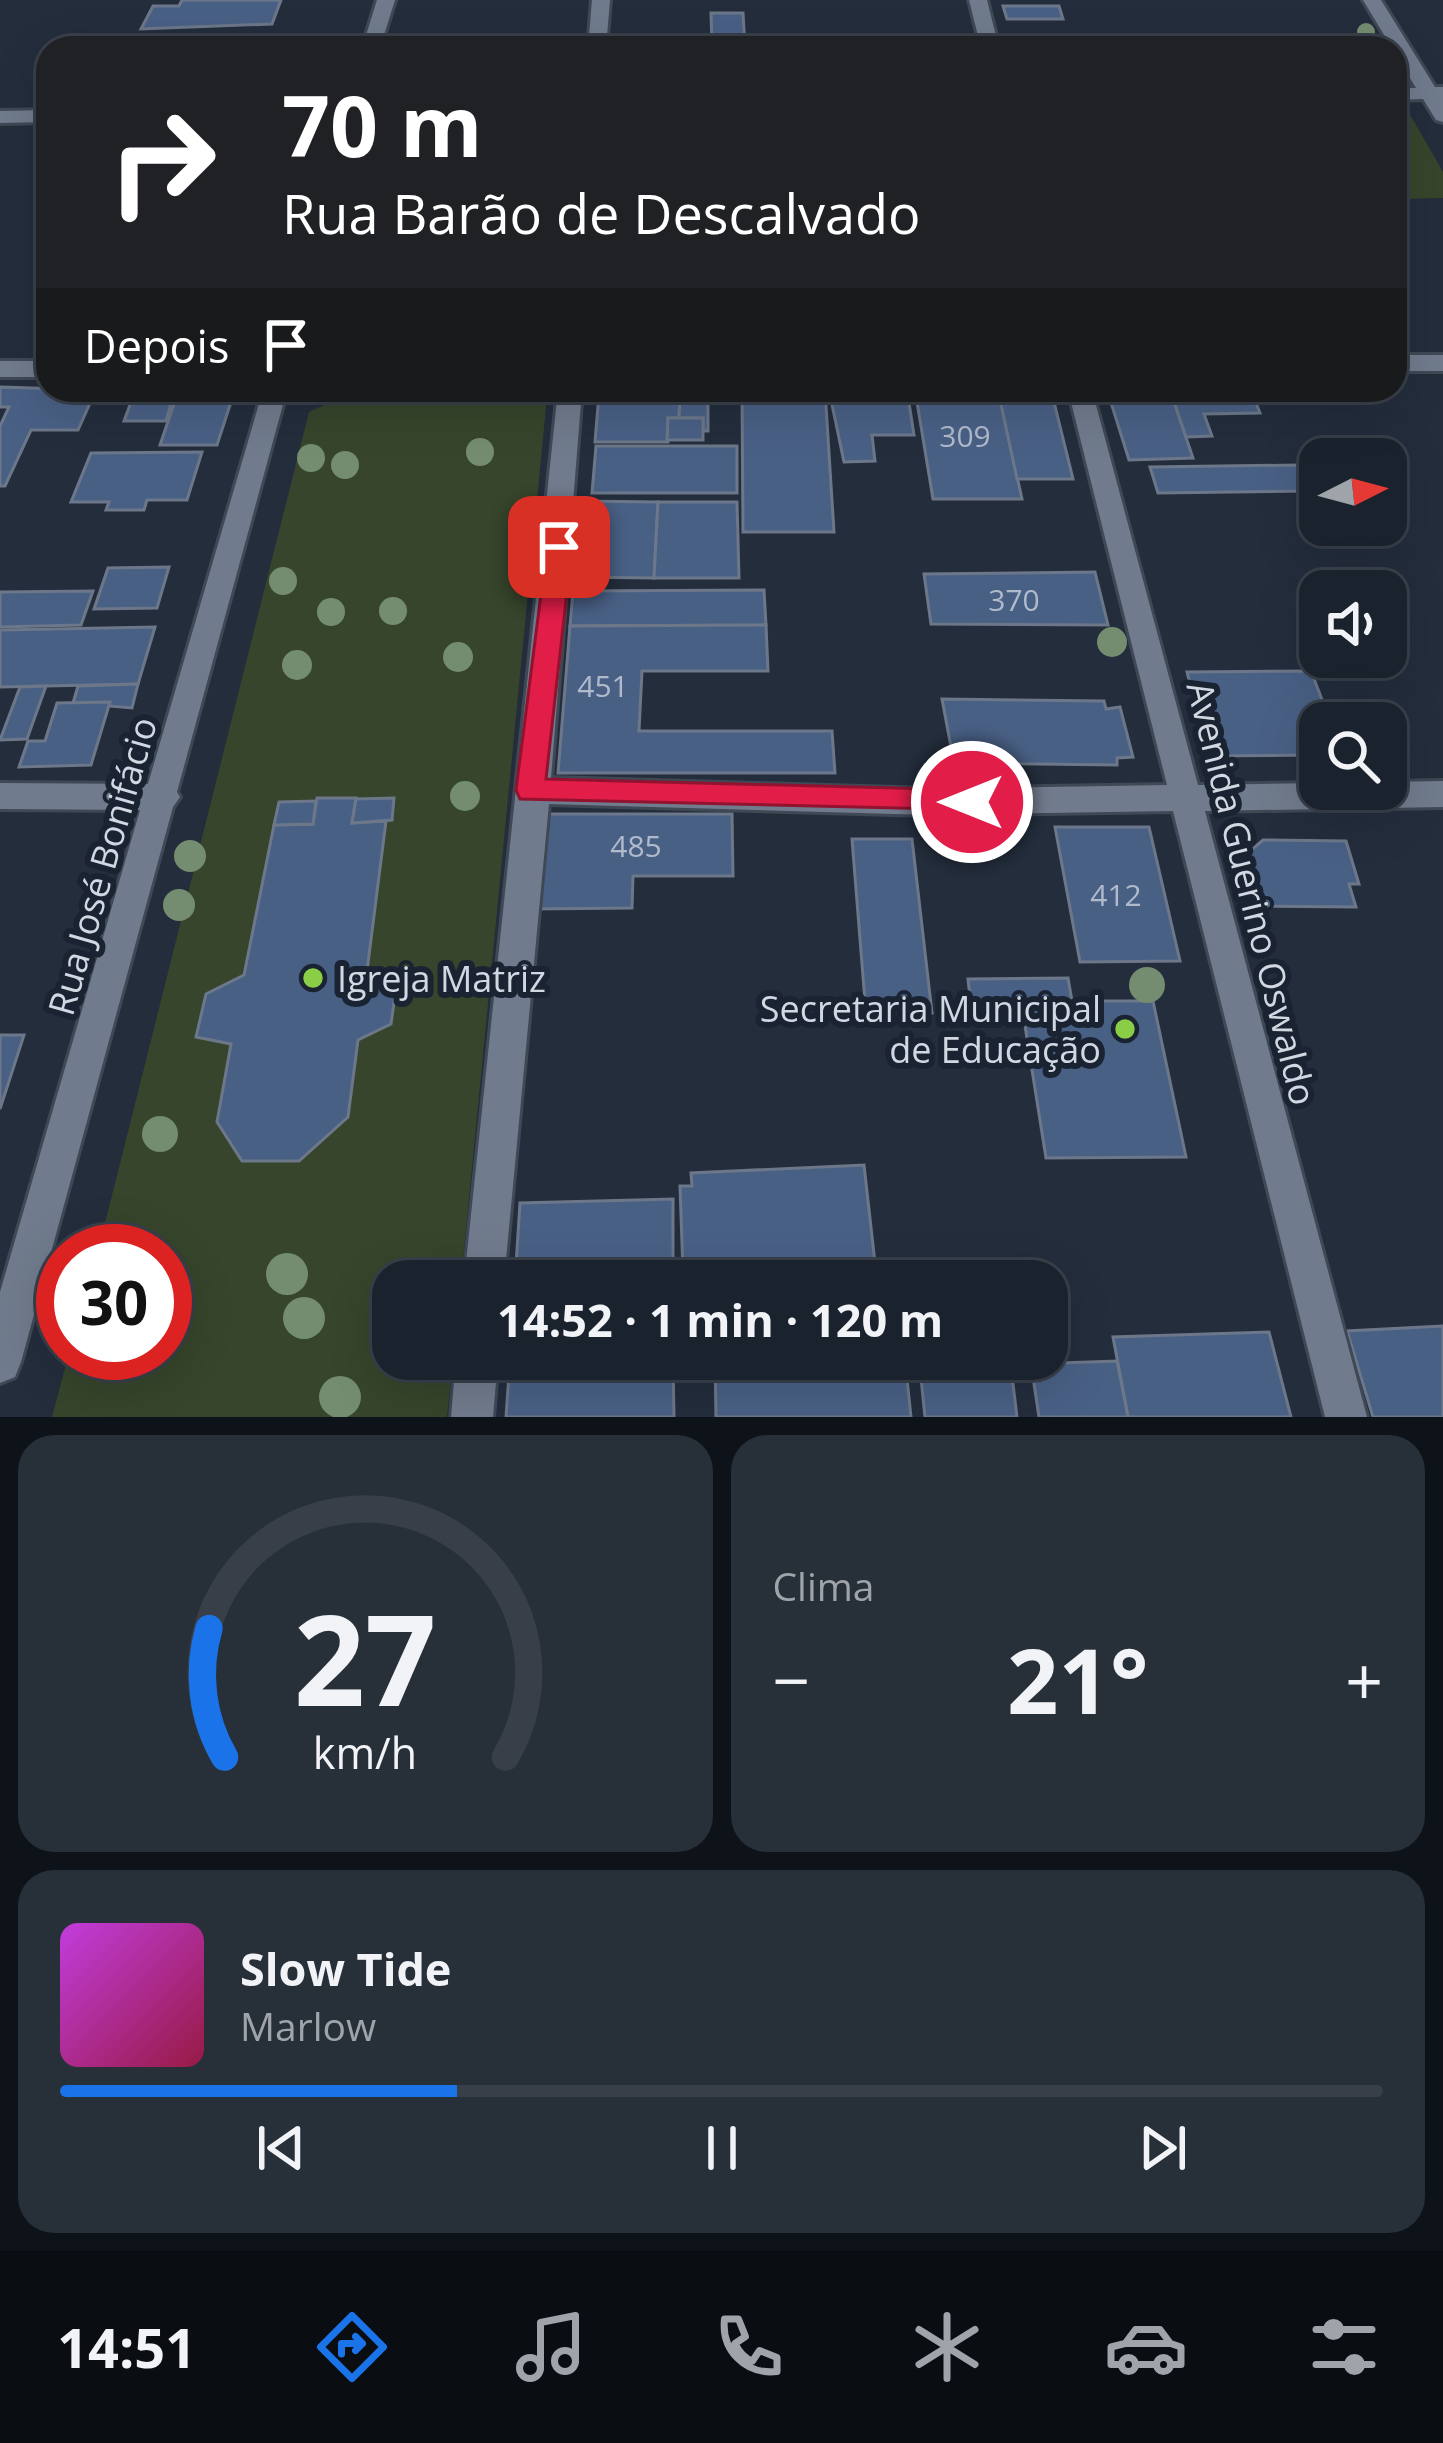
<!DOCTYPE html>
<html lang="pt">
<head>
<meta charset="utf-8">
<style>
  :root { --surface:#1a222d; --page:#272f39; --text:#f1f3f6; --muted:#9fa4aa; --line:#383f49; --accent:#1a73e8 }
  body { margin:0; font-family:"Open Sans",sans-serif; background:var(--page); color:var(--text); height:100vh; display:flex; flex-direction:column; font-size:45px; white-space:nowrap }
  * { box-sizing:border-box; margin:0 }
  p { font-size:39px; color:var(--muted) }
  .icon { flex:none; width:66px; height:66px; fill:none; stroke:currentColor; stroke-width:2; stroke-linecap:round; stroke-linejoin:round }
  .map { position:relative; height:1417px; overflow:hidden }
  .side { display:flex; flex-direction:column; gap:18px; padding:18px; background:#0e1319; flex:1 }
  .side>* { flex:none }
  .hud { position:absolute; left:36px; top:36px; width:1371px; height:366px; border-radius:36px; box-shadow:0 12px 48px #0002,0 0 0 3px var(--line); background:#202124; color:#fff; overflow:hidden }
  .needle { width:78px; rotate:84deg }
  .tools { position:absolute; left:1299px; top:438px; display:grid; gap:24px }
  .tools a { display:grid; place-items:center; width:108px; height:108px; border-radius:24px; background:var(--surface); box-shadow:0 12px 48px #0002,0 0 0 3px var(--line); font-size:60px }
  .speed { position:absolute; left:36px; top:1224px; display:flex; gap:24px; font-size:60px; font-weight:700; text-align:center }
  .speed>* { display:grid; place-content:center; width:156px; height:156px; border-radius:50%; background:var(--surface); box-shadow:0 12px 48px #0002,0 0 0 3px var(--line); line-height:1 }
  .speed .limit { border:18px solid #d22; background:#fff; color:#111 }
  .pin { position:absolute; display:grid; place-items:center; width:102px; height:102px; color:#fff; margin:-51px; border-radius:24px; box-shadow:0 6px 18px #0006 }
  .me { position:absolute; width:132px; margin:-66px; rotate:270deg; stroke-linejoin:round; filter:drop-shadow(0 0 9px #0008) }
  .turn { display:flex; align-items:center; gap:42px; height:252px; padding:0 48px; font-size:54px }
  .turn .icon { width:156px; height:156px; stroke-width:2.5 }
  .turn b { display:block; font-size:84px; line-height:102px }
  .then { display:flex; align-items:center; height:114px; padding:0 48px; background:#0003; gap:24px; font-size:45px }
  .big { font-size:90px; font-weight:700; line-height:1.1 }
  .side .tile { flex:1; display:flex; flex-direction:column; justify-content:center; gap:18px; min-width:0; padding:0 42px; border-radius:36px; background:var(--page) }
  .side .dial { align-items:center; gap:0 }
  .dial svg { height:312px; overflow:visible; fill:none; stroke:var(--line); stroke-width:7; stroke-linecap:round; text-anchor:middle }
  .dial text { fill:var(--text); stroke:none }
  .song { display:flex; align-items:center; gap:36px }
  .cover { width:144px; height:144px; border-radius:18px; background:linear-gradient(135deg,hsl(290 70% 55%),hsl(340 70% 35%)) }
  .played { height:12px; border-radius:6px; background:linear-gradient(90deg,var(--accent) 30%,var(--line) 30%) }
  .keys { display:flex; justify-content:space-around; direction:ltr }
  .heat { display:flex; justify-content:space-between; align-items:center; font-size:66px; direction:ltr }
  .side .tiles { flex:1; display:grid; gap:18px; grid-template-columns:1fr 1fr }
  .tile:last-child { grid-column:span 2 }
  .trip { position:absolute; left:372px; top:1260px; width:696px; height:120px; border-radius:36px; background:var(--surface); box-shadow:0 12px 48px #0002,0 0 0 3px var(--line); font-weight:700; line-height:120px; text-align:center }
  .tabs { display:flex; height:192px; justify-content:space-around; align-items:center; background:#0a0e12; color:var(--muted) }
  .tabs .icon { width:84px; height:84px }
  .tabs .active { color:var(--accent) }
  .tabs b { font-size:54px; color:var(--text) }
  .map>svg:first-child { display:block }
</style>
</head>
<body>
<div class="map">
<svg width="1443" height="1417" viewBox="0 0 1443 1417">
  <rect width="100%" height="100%" fill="#232d3c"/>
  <!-- green -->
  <g fill="#37452c">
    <path d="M1395,103L1406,108L1443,172V198L1395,199Z"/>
    <path d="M547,397L461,1281H393V1359H453L447,1417H52L69,1353H165V1251H98L309,412L337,399Z"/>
  </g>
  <!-- building -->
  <g fill="#496085" stroke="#6c7789" stroke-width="3">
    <path d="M182,0H281L272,24L141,29L153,6H179Z"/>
    <path d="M1003,6H1059L1063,19H1007Z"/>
    <path d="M711,13H743L745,48H712Z"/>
    <path d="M0,387L96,390L78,430H31L5,486H0V426L9,407H0Z"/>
    <path d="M742,390H825L834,532H743Z"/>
    <path d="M829,390H907L914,435H872L875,461L844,462Z"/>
    <path d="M915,390H998L1022,499H933Z"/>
    <path d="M998,390L1052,394L1073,479H1017Z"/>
    <path d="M1114,390H1170L1193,458L1129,460L1108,393Z"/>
    <path d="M1170,390H1251L1260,413L1204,414L1212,436L1186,437Z"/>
    <path d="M221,391L232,399L217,445H160L178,392Z"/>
    <path d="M174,393L166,421H124L134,394Z"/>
    <path d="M599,394H680L679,418H668V442H595Z"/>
    <path d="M680,399H708V431H703V418H679Z"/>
    <path d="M668,418H703V440H667Z"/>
    <path d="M596,446H737V493H592Z"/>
    <path d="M202,452L187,500H147L144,510H106L109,502H71L91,453Z"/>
    <path d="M1298,465L1308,491L1158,493L1150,467Z"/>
    <path d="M578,501L658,502L654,578L570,577Z"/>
    <path d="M658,502H737L739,578H654Z"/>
    <path d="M169,567L157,608L94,609L108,568Z"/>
    <path d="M1095,572L1108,625L931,624L924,574Z"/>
    <path d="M764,590L766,625L570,626L573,591Z"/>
    <path d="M93,591L81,625L0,627V592Z"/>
    <path d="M766,625L768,671H642L639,731H832L835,773H558L570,626Z"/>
    <path d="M155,627L138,684L0,687V630Z"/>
    <path d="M1311,671L1331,723H1320V755L1209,756L1187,672Z"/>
    <path d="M138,684L132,708L73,703L78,686Z"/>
    <path d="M46,686L27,739L0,740L20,687Z"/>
    <path d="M942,699L1104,701L1106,709L1120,707L1133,757L1117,758V765L954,763Z"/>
    <path d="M110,702L91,765L19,767L28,741H45L57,703Z"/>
    <path d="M317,798H356L352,823L386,821L367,971L397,981L391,1024L358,1040L348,1117L299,1161H242L217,1122L231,1044L196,1037L206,994L244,975L274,825L313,824Z"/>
    <path d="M394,798L392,820L352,823L356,799Z"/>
    <path d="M316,801L313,824L274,825L279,802Z"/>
    <path d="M543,814H732L733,876H633L632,908L534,909Z"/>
    <path d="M1055,827H1149L1180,961L1080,962Z"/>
    <path d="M852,839H912L932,1013L866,1014Z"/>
    <path d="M1263,840L1346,841L1359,884H1349L1356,907L1256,906L1243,857Z"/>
    <path d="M1068,978L1072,1001H1153L1186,1157L1046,1158L1022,1007H971L968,979Z"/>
    <path d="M0,1035H24L0,1109Z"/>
    <path d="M864,1165L875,1263L683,1272L680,1186H692L691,1173Z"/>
    <path d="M673,1199V1281H515L520,1203Z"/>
    <path d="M998,1270L999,1281H912L911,1272Z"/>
    <path d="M1443,1326V1417H1373L1347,1331Z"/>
    <path d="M1269,1332L1291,1417H1128L1113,1337Z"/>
    <path d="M510,1359H673L674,1417H506Z"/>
    <path d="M715,1359H905L911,1417H716Z"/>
    <path d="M919,1359H1010L1017,1417H925Z"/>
    <path d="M1117,1361L1128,1417H1039L1031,1364Z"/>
  </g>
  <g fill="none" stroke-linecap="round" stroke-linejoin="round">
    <defs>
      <g id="minor">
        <path d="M377,0H395L380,48H362Z"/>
        <path d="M592,0H610L606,48H588Z"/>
        <path d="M969,0H987L999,48H981Z"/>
        <path d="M1363,0H1381L1435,87H1443V122L1436,120L1423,99L1395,100V88H1416Z"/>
        <path d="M48,110V122L0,123V111Z"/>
        <rect x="1395" y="355" width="48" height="16"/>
        <rect x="0" y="361" width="48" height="16"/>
        <path d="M263,390H287L177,792L180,797L173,807L21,1362L15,1377L0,1383V1292L140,810L0,809V783L148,784Z"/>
        <path d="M558,390H582L551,778L930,789L1167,785L1068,390H1092L1198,785L1320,783V789H1386V782L1443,781V807L1205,811L1367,1417H1325L1173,811L930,815L549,804L504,1281H464Z"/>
        <path d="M456,1359H498L493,1417H451Z"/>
      </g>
    </defs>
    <!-- minor casing -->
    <use href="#minor" stroke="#3f4855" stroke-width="6"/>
    <!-- minor -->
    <use href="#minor" fill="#707b8d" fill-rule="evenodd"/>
  </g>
  <!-- trees -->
  <g fill="#748d70">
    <circle cx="1366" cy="32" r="9"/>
    <circle cx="480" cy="452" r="14"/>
    <circle cx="311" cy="458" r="14"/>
    <circle cx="345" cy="465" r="14"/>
    <circle cx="283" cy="581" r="14"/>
    <circle cx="393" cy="611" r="14"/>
    <circle cx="331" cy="612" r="14"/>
    <circle cx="1112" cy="642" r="15"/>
    <circle cx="458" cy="657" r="15"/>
    <circle cx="297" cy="665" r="15"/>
    <circle cx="465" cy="796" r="15"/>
    <circle cx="190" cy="856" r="16"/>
    <circle cx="179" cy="905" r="16"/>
    <circle cx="1147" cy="985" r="18"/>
    <circle cx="160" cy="1134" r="18"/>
    <circle cx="287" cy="1274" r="21"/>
    <circle cx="304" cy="1318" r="21"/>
    <circle cx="340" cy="1397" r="21"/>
  </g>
  <!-- route -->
  <path fill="#e11d48" stroke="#92132f" stroke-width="3" d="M559,538L572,547L546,779L972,790L986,802L982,810L520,799L516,790L547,547Z"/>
  <!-- markers -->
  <g fill="#8ace47" stroke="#1a2332" stroke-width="4.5">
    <circle cx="313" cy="978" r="12"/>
    <circle cx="1125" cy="1029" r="12"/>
  </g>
  <g text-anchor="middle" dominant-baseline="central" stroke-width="12" stroke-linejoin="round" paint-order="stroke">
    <!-- number labels -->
    <g font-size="30" fill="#b0bacb">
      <text x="965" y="435">309</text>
      <text x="1014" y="599">370</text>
      <text x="603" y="685">451</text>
      <text x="636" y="845">485</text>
      <text x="1116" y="894">412</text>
    </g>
    <!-- street labels -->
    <g font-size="36" fill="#d2d8e2" stroke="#1a2332">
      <text transform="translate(102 866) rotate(-74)">Rua José Bonifácio</text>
      <text transform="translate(1252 893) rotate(76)">Avenida Guerino Oswaldo</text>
    </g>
    <!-- poi labels -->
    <g font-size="36" fill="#d2d8e2" stroke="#1a2332" text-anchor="start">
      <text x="337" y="978">Igreja Matriz</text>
      <text x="1101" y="1008" text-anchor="end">Secretaria Municipal<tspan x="1101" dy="41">de Educação</tspan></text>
    </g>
  </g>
</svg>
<div class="tools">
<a><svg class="needle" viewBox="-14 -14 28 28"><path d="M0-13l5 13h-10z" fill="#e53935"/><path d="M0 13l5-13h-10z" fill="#9fa4aa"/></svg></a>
<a><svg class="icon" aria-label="sound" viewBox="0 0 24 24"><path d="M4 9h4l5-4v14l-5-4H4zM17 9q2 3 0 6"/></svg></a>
<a><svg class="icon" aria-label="search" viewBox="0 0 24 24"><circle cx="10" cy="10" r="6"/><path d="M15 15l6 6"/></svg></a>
</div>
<div class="speed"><div class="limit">30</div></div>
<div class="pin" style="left:559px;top:547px;background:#d93025"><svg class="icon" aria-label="arrive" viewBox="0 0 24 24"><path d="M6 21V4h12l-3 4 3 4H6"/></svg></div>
<svg class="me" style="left:972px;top:802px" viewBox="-20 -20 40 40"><circle r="17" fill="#e11d48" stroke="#fff" stroke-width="3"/><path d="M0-11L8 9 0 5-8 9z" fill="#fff"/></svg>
<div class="trip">14:52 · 1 min · 120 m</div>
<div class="hud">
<div class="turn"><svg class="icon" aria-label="right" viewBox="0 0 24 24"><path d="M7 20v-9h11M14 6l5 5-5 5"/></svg><div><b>70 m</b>Rua Barão de Descalvado</div></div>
<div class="then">Depois<svg class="icon" aria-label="arrive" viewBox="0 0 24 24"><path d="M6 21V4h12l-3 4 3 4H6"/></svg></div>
</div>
</div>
<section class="side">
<div class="tiles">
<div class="tile dial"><svg viewBox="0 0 100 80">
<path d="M14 69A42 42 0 1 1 86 69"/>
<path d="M14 69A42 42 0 0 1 10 36" stroke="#1a73e8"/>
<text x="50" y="56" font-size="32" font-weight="700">27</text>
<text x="50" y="72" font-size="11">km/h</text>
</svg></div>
<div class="tile"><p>Clima</p>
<div class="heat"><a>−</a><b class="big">21°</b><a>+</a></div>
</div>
<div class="tile">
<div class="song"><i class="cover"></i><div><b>Slow Tide</b><p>Marlow</p></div></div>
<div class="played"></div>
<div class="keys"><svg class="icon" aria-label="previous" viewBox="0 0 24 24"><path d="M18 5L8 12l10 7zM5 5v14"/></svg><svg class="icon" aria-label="pause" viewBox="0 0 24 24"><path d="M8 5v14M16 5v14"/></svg><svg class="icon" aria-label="next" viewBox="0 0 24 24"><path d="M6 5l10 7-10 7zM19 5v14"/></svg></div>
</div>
</div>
</section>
<nav class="tabs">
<b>14:51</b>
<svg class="icon active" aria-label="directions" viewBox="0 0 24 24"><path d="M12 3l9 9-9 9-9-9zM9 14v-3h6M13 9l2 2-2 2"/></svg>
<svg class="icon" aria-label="music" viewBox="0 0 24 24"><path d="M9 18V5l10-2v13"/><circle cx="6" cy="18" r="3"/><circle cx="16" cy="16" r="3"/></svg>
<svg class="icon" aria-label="phone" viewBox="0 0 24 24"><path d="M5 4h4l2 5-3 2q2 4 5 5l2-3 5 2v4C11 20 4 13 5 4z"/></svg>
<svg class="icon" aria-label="climate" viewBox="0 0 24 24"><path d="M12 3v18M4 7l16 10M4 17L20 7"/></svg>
<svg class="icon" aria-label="car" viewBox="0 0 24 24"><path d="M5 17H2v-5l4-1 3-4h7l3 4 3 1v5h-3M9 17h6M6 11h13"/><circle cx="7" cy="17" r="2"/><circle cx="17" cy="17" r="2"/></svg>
<svg class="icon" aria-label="filters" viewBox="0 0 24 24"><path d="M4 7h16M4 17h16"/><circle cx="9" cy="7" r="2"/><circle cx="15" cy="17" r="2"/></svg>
</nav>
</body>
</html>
